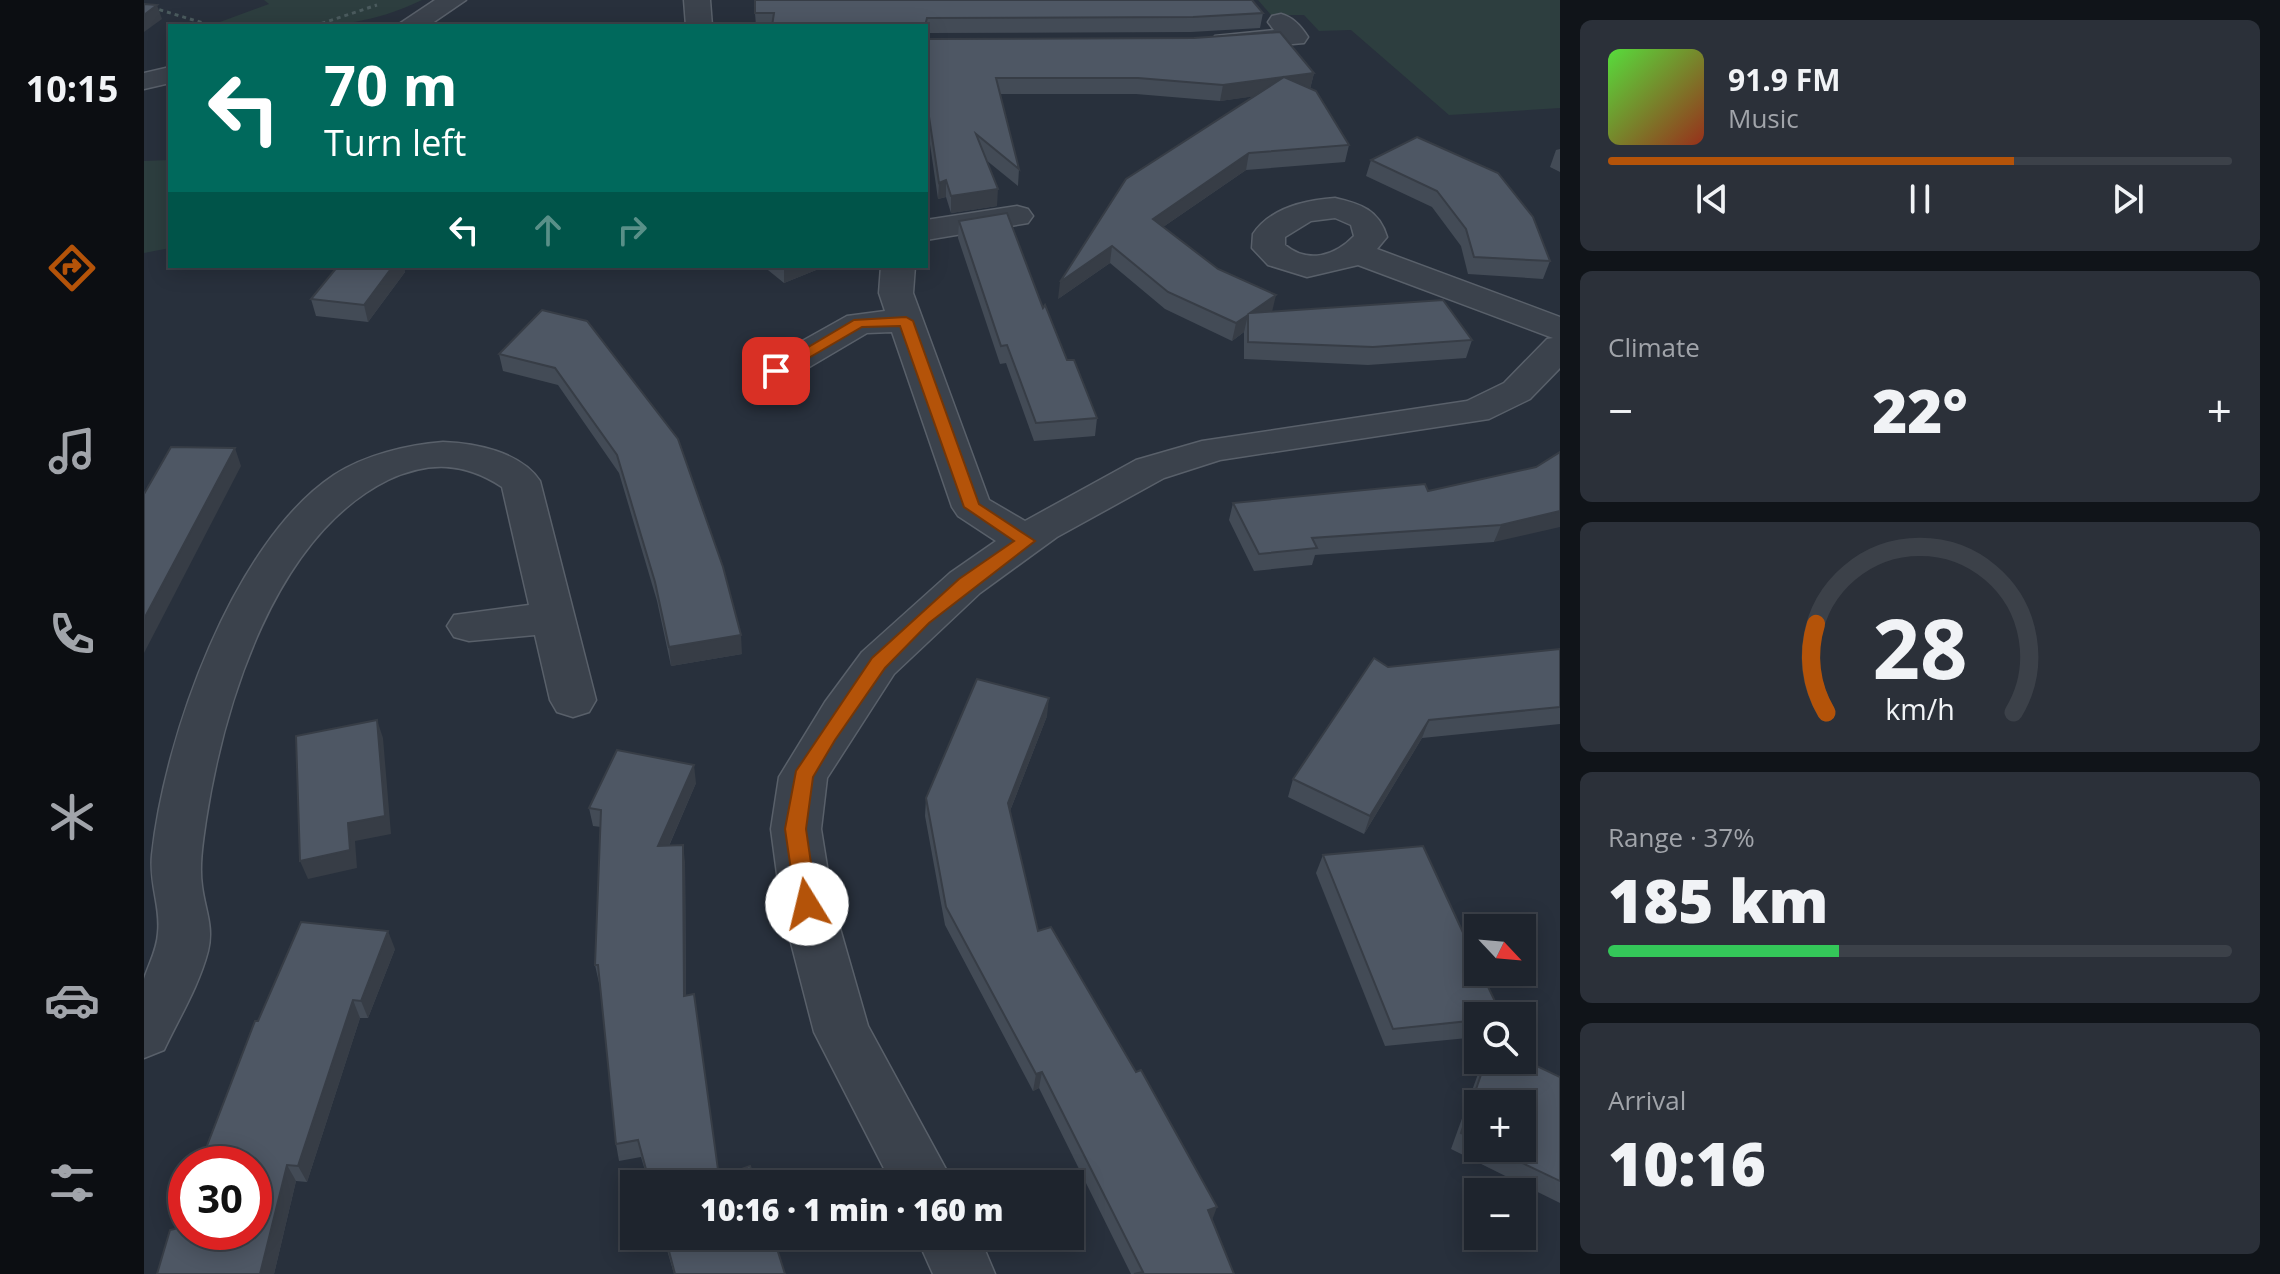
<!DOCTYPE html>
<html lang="en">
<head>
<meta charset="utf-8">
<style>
  :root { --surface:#1e242d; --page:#2b3039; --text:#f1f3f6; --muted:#a1a4aa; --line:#3c4149; --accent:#b45309 }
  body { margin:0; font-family:"Open Sans",sans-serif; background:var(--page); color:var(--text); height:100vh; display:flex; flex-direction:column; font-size:30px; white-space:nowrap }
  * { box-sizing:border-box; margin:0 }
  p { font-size:26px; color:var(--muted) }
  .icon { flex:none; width:44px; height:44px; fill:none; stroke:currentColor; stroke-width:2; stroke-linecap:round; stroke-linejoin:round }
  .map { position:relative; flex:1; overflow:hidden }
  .side { display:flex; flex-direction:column; gap:20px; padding:20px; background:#101419; width:720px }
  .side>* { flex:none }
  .hud { position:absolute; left:24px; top:24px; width:760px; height:244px; border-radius:0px; box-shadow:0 4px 20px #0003,0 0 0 2px var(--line); background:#00695c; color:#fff; overflow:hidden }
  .needle { width:52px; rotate:116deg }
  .tools { position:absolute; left:1320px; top:914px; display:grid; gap:16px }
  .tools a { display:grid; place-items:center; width:72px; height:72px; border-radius:0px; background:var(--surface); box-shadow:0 4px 20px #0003,0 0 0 2px var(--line); font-size:40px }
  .speed { position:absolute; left:24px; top:1146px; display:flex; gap:16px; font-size:40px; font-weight:700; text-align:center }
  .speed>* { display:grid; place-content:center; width:104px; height:104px; border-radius:50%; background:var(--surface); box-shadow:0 4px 20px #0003,0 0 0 2px var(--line); line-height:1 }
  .speed .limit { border:12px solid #d22; background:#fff; color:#111 }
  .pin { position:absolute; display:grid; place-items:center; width:68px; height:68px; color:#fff; margin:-34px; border-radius:16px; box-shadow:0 4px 12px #0006 }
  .me { position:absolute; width:88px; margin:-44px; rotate:351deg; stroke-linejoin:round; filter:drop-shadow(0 0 6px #0008) }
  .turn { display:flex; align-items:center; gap:28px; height:168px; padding:0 24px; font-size:36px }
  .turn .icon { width:104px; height:104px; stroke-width:2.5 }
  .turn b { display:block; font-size:56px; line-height:68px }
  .lanes { display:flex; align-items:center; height:76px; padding:0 24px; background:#0003; justify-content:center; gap:40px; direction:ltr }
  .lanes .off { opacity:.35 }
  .big { font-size:60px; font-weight:800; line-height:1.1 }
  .side .widget { flex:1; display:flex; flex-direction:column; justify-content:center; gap:12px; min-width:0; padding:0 28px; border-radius:12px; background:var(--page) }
  .side .dial { align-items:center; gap:0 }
  .dial svg { height:208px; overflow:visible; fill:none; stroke:var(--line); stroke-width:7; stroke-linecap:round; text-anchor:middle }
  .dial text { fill:var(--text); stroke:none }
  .song { display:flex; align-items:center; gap:24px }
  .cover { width:96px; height:96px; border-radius:12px; background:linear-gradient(135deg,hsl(110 70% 55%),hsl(10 70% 35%)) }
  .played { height:8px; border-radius:4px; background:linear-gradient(90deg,var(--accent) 65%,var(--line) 65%) }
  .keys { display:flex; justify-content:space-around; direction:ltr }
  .heat { display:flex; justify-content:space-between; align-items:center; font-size:44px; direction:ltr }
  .charge { height:12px; border-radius:6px; background:linear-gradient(90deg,#34c759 37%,var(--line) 0) }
  .trip { position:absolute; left:476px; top:1170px; width:464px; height:80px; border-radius:0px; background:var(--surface); box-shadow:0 4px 20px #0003,0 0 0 2px var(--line); font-weight:800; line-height:80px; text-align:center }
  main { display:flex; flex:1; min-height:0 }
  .tab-bar { display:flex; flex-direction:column; width:144px; justify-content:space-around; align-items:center; background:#0c0e12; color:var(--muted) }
  .tab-bar .icon { width:56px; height:56px }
  .tab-bar .on { color:var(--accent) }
  .tab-bar b { font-size:36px; color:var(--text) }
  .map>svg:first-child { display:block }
</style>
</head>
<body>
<main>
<nav class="tab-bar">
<b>10:15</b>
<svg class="icon on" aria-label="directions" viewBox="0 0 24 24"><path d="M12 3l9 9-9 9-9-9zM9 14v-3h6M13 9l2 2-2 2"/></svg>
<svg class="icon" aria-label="music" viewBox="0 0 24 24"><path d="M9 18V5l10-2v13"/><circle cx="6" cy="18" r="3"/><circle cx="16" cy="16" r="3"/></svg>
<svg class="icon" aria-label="phone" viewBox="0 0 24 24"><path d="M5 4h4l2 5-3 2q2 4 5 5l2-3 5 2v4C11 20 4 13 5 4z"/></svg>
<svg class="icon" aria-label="climate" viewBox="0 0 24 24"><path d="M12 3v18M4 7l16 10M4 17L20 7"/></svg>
<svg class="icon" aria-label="car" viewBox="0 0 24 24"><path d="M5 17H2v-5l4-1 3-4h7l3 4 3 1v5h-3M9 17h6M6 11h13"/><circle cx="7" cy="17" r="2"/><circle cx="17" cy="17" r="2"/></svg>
<svg class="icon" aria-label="filters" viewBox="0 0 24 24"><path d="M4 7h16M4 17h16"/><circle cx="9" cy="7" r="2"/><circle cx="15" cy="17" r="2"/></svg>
</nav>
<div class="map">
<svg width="1416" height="1274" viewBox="0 0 1416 1274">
  <rect width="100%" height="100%" fill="#28303c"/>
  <!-- green -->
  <g fill="#2d3e3f">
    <path d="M120,0H278C207,35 142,26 65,26L125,4Z"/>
    <path d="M1114,0H1416V108L1305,115L1207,30L1175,31L1160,15H1127Z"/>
    <path d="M26,160V248L0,253V161Z"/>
  </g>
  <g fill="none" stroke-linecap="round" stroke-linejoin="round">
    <defs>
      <g id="minor">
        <path d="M291,0H322L284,26H252Z"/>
        <path d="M540,0H566L568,26H542Z"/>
        <path d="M1137,14C1149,17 1157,26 1164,37L1160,43L1081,50L1071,48L1068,42L1071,36L1130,30L1124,22L1128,16Z"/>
        <path d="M26,67V83L0,89V73Z"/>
        <path d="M1191,198C1217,204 1235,210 1243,237L1233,249L1416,317V368L1386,399L1345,419L1076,460L1020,478L913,537L836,593L750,674L683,778L677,829L689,904L724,1026L810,1184H748L670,1032L637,904L627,829L635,777L681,702L718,652L806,573L852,541L814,516L808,507L748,332L723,333L645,379L632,382L619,379L614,371L619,363L703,316L741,311L735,293L737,266H771L769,293L845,500L881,521L992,460L1058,441L1323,401L1360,383L1403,339L1409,338L1214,265L1163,277L1124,265L1108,248L1109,234C1126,208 1162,200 1191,198ZM1191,218L1207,225L1210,236C1191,256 1164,264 1141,245V237L1167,221Z"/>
        <path d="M873,206L884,209L889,216L884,223L782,240V220Z"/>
        <path d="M299,442C331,443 377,452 396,481L452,700L445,712L429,717L413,712L406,700L391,635L325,641L310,637L303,626L310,615L385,605L358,487C320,462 285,461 244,480C131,536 80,703 62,820C59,841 55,865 58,886C61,910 70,926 64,951C55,986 35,1018 20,1050L0,1058C0,1034 0,1002 0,979C5,963 13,950 14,933C17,906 5,885 8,855C20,739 89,542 190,475C221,455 262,445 299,442Z"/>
        <path d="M772,1236H835L851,1274H789Z"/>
      </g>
    </defs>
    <!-- minor casing -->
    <use href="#minor" stroke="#59606a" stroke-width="3"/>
    <!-- path -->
    <g stroke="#4b5b5e" stroke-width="3" stroke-dasharray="4 4" stroke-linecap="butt">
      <path d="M0,5L69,26"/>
      <path d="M170,26L233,5"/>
    </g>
    <!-- minor -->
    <use href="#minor" fill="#3b424c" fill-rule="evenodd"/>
  </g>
  <!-- wall -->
  <g fill="#434b56" fill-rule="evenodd">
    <path d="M611,13H1119L1116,28L1047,32L782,33V26H612Z"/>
    <path d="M782,39L1170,73L1166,89L1205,145L1201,162L1102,170L1019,227L1128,312L1328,340L1322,358L1224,365L1100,359V332L1088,341L1021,309L966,263L914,299L1110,96L1076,101L992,94H856L875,169L874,186L842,160L853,206L807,213L802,197L794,199L782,117Z"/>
    <path d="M1273,137L1406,261L1399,279L1324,274L1317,246L1288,207L1222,176L1227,160Z"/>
    <path d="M1416,149V172L1406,167L1412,150Z"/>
    <path d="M815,221L899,308L923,360L953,418L951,436L890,441L862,363L856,364L814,238Z"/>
    <path d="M194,266H259L261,272L224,322L172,316L167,299Z"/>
    <path d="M619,266H682L640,283Z"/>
    <path d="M398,310L598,654L527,666L513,601L475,473L414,385L359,371L355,354Z"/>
    <path d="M1392,467L1350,542L1171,555L1168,565L1110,571L1085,520L1089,503L1284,491Z"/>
    <path d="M1416,649V724L1278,738L1220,834L1144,797L1149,779L1244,667Z"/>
    <path d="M903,716L866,811L894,931L1068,1219L1090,1274H987L895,1088L889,1091L801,925L781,816L782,798Z"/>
    <path d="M552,783L525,846L541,862L542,995L575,1177L612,1184H505L497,1157L475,1161L472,1144L456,983H455L451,965L457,827L449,826L445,808Z"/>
    <path d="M1179,855L1334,1016V1037L1241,1046L1172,873Z"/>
    <path d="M251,949L224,1018H216L163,1182L152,1181L130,1274H13L114,1021Z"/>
    <path d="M1339,1060H1378L1416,1077V1203L1307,1149ZM1334,1104L1378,1148H1334Z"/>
    <path d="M519,1236H629L641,1274H530Z"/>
  </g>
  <!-- shaded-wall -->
  <g fill="#373d46">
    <path d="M13,5L18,19L0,32V15Z"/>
    <path d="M1170,73L1166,89L1076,101L1079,85Z"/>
    <path d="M1105,153L1102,170L1006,236L1009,219Z"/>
    <path d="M802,180V197L794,199L795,183Z"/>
    <path d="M854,189L853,206L807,213V196Z"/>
    <path d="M968,246L966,263L914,299L916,282Z"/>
    <path d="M249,266H259L261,272L224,322L220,305Z"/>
    <path d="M640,266H682L640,283Z"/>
    <path d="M1132,295L1128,312L1106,313Z"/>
    <path d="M1104,315L1100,332L1088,341L1092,323Z"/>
    <path d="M91,448L97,466L0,653V619Z"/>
    <path d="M1416,511V527L1350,542L1357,525Z"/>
    <path d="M597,635L598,654L527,666L525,647Z"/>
    <path d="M905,698L903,716L862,821L864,803Z"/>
    <path d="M233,720L239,738L247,834L211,841L213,868L164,879L156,861Z"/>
    <path d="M1285,720L1278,738L1220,834L1226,816Z"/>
    <path d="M550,765L552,783L517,864L514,846Z"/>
    <path d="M539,845L541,862L542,1013L540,996Z"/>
    <path d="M244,931L251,949L224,1018L217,1001Z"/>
    <path d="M209,1000L216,1018L163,1182L154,1166Z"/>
    <path d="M898,1072L895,1088L889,1091L892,1074Z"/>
    <path d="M143,1165L152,1181L130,1274H116Z"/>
    <path d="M1073,1207L1067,1223L1064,1210Z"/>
  </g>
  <!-- building -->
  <g fill="#4e5764" stroke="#373d46" stroke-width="2">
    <path d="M611,0H1108L1119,13L1049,17L783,18L781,26H628L630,13H611Z"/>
    <path d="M0,4L13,5L0,15Z"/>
    <path d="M1136,32L1170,73L1079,85L994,78H852L875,169L832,134L854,189L807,196L802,180L795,183L782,97V39L1050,38Z"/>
    <path d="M1140,77L1172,91L1205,145L1105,153L1009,219L1074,269L1132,295L1106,313L1299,300L1328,340L1229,347L1104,342V315L1092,323L1024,292L968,246L916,282L982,179Z"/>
    <path d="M1273,137L1354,173L1389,217L1406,261L1330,257L1322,229L1293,191L1227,160Z"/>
    <path d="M863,213L899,308L901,305L923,360H930L953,418L892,423L863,345L857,346L815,221Z"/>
    <path d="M194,266H249L220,305L167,299Z"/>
    <path d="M398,310L443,321L534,439L579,567L597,635L525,647L511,582L473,455L411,368L355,354Z"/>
    <path d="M27,447L91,448L0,619V494Z"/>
    <path d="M1416,452V511L1357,525L1168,538L1173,548L1115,554L1089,503L1281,484L1284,491L1392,467Z"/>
    <path d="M1416,649V707L1285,720L1226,816L1149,779L1230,658L1244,667Z"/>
    <path d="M833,679L905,698L864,803L894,931L907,927L992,1072L997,1070L1073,1207L1064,1210L1090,1274H990L999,1272L898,1072L892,1074L802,907L782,798Z"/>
    <path d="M233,720L241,816L204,823L206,850L156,861L152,736Z"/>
    <path d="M473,750L550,765L514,846L539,845L540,996L550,994L575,1177L606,1166L612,1184H506L494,1140L472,1144L454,965H451L457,810L445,808Z"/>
    <path d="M1279,846L1334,965V972H1337L1358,1016H1334V1020L1249,1029L1179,855Z"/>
    <path d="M157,922L244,931L217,1001L209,1000L154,1166L143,1165L116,1274H13L26,1230L31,1229L42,1201V1232H110V1164H56L111,1021H114Z"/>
    <path d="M1378,1059L1416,1077V1181L1347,1148H1378V1104H1334V1141L1317,1133L1342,1060Z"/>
    <path d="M521,1236H629L641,1274H531Z"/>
  </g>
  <!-- route -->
  <path fill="#b45309" stroke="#753606" stroke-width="2" d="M762,317L769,321L835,504L891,541L785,623L741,668L691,740L669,777L662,829L673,904L670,910H655L652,904L641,829L652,771L728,658L815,579L870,541L820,507L756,326L718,327L637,374L624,371L710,320Z"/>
</svg>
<div class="tools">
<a><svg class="needle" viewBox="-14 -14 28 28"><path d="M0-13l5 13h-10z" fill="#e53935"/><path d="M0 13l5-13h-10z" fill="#a1a4aa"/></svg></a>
<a><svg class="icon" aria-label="search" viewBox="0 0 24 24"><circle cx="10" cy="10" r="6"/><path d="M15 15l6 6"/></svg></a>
<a>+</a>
<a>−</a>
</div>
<div class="speed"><div class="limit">30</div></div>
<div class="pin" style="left:632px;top:371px;background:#d93025"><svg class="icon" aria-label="arrive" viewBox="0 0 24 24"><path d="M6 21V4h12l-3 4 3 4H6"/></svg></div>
<svg class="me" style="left:663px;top:904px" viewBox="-20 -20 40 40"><circle r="19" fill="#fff"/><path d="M0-13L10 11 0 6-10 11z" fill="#b45309"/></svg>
<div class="trip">10:16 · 1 min · 160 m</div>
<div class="hud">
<div class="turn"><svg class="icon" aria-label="left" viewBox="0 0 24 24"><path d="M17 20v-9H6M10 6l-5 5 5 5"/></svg><div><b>70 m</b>Turn left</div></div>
<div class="lanes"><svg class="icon" aria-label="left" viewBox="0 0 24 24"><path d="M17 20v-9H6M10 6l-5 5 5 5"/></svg><svg class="icon off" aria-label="ahead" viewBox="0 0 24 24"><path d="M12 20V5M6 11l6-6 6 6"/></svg><svg class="icon off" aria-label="right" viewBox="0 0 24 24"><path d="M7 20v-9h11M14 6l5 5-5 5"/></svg></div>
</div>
</div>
<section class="side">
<div class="widget">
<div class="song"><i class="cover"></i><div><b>91.9 FM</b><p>Music</p></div></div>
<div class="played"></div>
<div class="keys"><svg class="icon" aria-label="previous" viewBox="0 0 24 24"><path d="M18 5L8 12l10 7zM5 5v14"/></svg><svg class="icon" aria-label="pause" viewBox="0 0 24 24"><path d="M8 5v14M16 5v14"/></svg><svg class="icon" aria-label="next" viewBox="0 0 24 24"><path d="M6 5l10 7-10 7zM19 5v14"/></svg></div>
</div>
<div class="widget"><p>Climate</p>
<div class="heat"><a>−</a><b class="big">22°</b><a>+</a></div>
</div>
<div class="widget dial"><svg viewBox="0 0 100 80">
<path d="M14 69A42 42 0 1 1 86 69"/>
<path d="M14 69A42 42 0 0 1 10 35" stroke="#b45309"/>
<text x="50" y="56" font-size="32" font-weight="700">28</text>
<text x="50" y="72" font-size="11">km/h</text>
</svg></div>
<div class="widget"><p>Range · 37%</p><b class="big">185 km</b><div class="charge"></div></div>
<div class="widget"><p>Arrival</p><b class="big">10:16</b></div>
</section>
</main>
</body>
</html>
